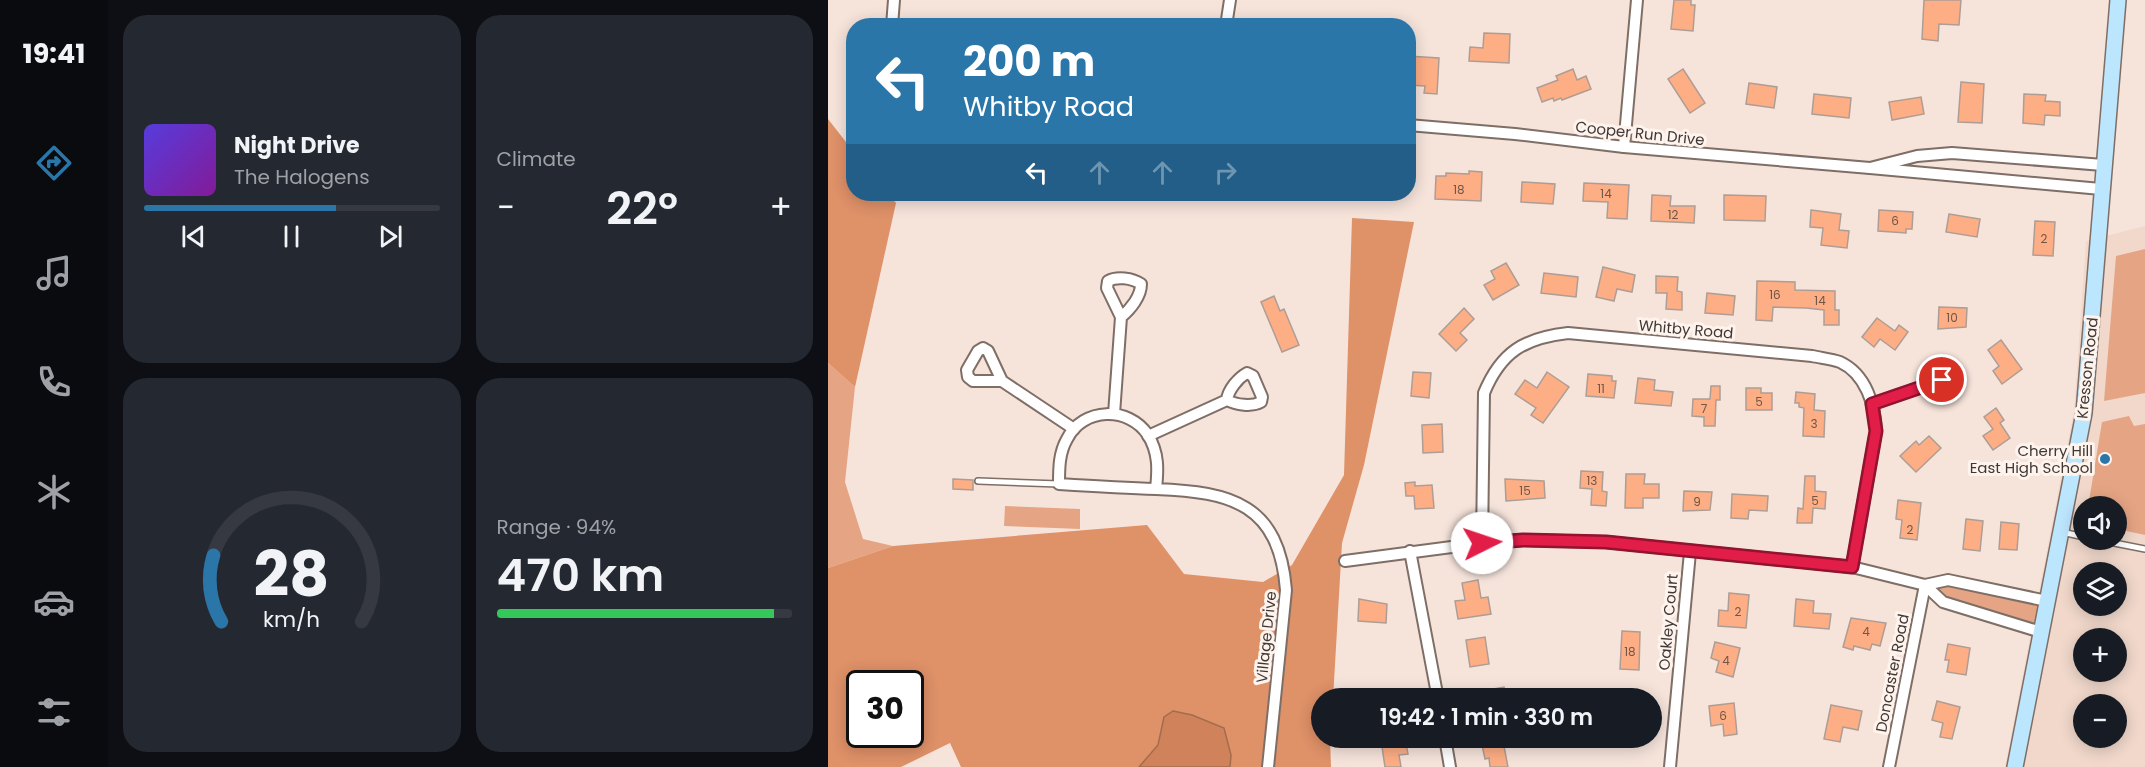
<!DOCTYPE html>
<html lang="en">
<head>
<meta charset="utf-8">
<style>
  :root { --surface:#171b24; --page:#242831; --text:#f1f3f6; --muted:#9ea1a6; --line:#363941; --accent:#2b76a9 }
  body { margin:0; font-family:Poppins,sans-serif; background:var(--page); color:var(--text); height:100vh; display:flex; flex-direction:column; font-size:22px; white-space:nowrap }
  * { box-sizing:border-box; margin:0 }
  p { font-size:20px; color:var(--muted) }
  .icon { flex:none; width:33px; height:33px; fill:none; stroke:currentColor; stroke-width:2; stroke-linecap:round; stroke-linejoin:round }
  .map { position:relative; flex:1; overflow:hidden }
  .details { display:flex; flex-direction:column; gap:15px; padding:15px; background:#0d0f14; width:720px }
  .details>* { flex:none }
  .hud { position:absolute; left:18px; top:18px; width:570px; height:183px; border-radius:24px; box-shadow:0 3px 15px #0003; background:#2b76a9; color:#fff; overflow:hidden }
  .buttons { position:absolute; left:1245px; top:496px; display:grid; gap:12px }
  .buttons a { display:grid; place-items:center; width:54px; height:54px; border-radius:50%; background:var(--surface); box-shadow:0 3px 15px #0003; font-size:30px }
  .speed { position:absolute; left:18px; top:670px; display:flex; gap:12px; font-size:30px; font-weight:700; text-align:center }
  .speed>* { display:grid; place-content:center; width:78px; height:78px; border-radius:50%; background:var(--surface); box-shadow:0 3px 15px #0003; line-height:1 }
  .speed .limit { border:3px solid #111; border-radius:9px; background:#fff; color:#111 }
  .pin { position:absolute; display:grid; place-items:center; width:51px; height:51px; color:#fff; margin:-26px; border:3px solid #fff; border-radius:50%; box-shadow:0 2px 6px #0007 }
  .me { position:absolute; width:66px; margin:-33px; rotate:86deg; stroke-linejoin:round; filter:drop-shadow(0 0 4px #0008) }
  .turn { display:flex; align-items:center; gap:21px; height:126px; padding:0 18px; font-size:27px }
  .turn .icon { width:78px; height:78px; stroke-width:2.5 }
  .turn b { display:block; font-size:42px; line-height:51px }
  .lanes { display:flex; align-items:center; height:57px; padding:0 18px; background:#0003; justify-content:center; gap:30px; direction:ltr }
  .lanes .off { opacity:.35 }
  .big { font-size:45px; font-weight:600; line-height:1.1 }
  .details .widget { flex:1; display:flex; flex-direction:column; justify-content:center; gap:9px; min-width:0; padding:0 21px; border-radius:24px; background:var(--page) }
  .details .dial { align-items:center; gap:0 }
  .dial svg { height:156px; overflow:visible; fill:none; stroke:var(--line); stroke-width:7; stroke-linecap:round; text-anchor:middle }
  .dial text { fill:var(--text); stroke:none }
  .song { display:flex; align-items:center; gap:18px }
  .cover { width:72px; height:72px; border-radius:9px; background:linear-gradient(135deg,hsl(250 70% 55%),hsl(290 70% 35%)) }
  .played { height:6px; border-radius:3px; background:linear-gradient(90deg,var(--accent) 65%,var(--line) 65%) }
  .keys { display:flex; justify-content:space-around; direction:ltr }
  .heat { display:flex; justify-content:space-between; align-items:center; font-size:33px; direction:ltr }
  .charge { height:9px; border-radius:4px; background:linear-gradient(90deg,#34c759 94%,var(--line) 0) }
  .details .tiles { flex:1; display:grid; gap:15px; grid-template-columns:repeat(2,1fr) }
  .trip { position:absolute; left:483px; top:688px; width:351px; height:60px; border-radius:30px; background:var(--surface); box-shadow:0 3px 15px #0003; font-weight:600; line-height:60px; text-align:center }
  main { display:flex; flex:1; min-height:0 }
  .dock { display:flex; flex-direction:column; width:108px; justify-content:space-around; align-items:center; background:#090b0e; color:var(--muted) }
  .dock .icon { width:42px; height:42px }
  .dock .selected { color:var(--accent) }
  .dock b { font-size:27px; color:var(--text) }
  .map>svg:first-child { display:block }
</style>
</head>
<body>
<main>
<nav class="dock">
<b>19:41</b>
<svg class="icon selected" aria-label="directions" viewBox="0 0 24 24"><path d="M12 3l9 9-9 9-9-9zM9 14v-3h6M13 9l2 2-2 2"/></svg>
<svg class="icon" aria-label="music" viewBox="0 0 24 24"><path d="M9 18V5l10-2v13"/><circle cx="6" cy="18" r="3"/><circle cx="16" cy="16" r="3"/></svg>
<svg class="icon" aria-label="phone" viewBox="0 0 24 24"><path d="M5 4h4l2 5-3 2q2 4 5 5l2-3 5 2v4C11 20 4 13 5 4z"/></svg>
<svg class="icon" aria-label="climate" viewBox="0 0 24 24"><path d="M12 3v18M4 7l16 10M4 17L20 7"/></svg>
<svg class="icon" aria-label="car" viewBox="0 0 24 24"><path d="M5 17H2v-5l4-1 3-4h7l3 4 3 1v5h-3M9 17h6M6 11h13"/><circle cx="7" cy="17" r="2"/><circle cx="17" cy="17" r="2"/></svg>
<svg class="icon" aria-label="filters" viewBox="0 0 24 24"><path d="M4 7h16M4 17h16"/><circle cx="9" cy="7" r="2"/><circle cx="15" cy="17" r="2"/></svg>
</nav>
<section class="details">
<div class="tiles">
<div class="widget">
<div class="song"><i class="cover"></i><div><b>Night Drive</b><p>The Halogens</p></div></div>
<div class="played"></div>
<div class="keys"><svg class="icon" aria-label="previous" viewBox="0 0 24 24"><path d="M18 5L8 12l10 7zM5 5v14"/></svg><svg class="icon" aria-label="pause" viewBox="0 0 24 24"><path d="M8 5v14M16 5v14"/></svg><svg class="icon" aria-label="next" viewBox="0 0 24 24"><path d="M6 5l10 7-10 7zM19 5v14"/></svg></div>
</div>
<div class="widget"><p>Climate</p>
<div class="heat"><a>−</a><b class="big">22°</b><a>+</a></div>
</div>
<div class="widget dial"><svg viewBox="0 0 100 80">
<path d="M14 69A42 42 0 1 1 86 69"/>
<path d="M14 69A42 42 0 0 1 10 35" stroke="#2b76a9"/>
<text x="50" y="56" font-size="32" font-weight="700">28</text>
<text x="50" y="72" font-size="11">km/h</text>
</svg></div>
<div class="widget"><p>Range · 94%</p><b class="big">470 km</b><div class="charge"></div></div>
</div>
</section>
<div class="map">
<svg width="1317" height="767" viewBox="0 0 1317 767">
  <rect width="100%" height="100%" fill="#f6e4db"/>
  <!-- built -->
  <path fill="#f1d8cb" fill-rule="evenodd" d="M1317,226V767H1177L1246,411L1258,241ZM1256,507H1288V540H1256ZM1256,573H1288V606H1256ZM1256,639H1288V672H1256ZM1256,705H1288V738H1256Z"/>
  <!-- green -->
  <g fill="#e5a584">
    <path d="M1317,249V393L1276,401L1288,256Z"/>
    <path d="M0,363L27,387L17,482L35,539L65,546L0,568Z"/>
    <path d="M1301,416L1306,426L1317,424V535L1289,529L1288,507H1260L1274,422Z"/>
    <path d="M177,506L252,509V529L176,526Z"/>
    <path d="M1120,580L1219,601L1213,632L1115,602L1097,585Z"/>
  </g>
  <!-- forest -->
  <g fill="#df9168" fill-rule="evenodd">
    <path d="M0,119L25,151L26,194H60L68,203L27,387L0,363Z"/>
    <path d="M524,218L586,222L536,465L514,543L505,699H494V738H502L503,767H133L122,743L73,767H0V568L65,546L319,525L356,574L435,582L464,565L516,475ZM32,684H82V735H32Z"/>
  </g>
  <!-- water -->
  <path fill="#d0835a" stroke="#a46c4f" stroke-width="1.5" d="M345,711L364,715L396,728L403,755L402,767H311L330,745L336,717Z"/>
  <!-- building -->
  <g fill="#feae84" stroke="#ae9d95" stroke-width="1.5">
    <path d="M846,0H863V5H867L865,31L843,29Z"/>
    <path d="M1096,0H1133L1131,25L1111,24L1110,41L1094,39Z"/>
    <path d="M656,33L682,34L681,63L641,61L642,47L655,48Z"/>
    <path d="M580,56L611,58L609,94L596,93L597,86L580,85Z"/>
    <path d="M745,69L749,80L758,76L763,89L734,100L733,98L726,101L725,98L714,102L709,88L730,80L728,76Z"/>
    <path d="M855,69L877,103L862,113L840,79Z"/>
    <path d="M1133,82L1156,84L1154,123L1130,122Z"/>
    <path d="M921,83L949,87L946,108L918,104Z"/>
    <path d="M986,94L1023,98L1021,118L984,114Z"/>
    <path d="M1196,94L1218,95L1217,101L1232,102V116L1217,115L1216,125L1195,123Z"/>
    <path d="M1093,97L1096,114L1064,120L1061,102Z"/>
    <path d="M641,171L654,172L653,201L607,199L608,176H618V173L641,174Z"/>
    <path d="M694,182L727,184L725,204L693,202Z"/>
    <path d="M756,183L801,185L799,219L779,218L780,202L755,201Z"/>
    <path d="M824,195L843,196L842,206H867L866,223L823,221Z"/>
    <path d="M896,195L938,196L937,221L896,220Z"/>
    <path d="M983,210L1013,214L1011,230L1021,231L1019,248L993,245L995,228L982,227Z"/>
    <path d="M1051,210L1085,212L1084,229H1078V233L1050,231Z"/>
    <path d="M1121,214L1152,219L1149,237L1118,232Z"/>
    <path d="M1207,221L1227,222L1225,256L1205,255Z"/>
    <path d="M678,263L691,285L665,300L656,285L667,279L663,271Z"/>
    <path d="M775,267L807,275L804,292L789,289L786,301L768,297Z"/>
    <path d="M716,273L750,277L748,297L713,293Z"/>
    <path d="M828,276L850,277L849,291L854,292V310L838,309L839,293H828Z"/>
    <path d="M929,281L967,282V290L1007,291V310H1011V325H996V310L978,308L945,307L944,321L928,320Z"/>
    <path d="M879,293L907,296L905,315L877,313Z"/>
    <path d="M446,296L452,311L456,309L471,345L454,352L433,302Z"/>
    <path d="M1111,307L1139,308L1138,327L1110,329Z"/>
    <path d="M636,308L646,319L632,333L639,340L628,351L611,334Z"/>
    <path d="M1049,318L1067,331L1071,325L1080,332L1067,350L1052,339L1046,347L1034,337Z"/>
    <path d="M1173,340L1194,369L1174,384L1165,371L1171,366L1160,350Z"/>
    <path d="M585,372L603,373L601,398L583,396Z"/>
    <path d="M719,372L741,387L715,423L703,415L708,408L687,394L697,380L709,388Z"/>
    <path d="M760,374L784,376V381H788L786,398L758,396Z"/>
    <path d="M810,378L827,380L826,390L845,392L843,406L807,403Z"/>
    <path d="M883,386H892V400H888L887,426H876V417L864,416L865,399H882Z"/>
    <path d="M918,388H933V393H944V410H918Z"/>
    <path d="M968,392L987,394L986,410L997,411L996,437L975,436L976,408L971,407V403H967Z"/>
    <path d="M1168,408L1176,420L1172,423L1182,438L1165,450L1155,436L1165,429L1156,417Z"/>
    <path d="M614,424L615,452L595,453L594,425Z"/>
    <path d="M1101,436L1113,448L1088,472L1072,456L1088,441L1091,445Z"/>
    <path d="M753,471L775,472L774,491L779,492L778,506L763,505L764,489L752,488Z"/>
    <path d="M798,474H817L816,484H831V498H815V508H797Z"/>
    <path d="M977,476H987V491L998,492L997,509L985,508L984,523H969L970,508L975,509Z"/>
    <path d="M125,479L145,480V490L125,489Z"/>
    <path d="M677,479L716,481L717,498L678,501Z"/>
    <path d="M587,482V486L604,485L606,508L587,509L586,496H578L577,483Z"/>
    <path d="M856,491L884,492L882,510L855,511Z"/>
    <path d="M904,494L940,496L939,511L921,510L920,519L903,518Z"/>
    <path d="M1070,500L1093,503L1089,540L1072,538L1074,520L1068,519Z"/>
    <path d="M1138,519L1155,521L1152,551L1135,549Z"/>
    <path d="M1173,522L1191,524L1189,550L1171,549Z"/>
    <path d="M650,580L653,598L660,597L663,614L630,619L627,601L637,600L634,583Z"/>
    <path d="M901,593L921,595L918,628L890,626L891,610L900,611Z"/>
    <path d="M531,599L559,604L558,623L530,621Z"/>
    <path d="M968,599L986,601L985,613L1003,614L1001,629L966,626Z"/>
    <path d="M1023,618L1058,623L1052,646L1044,644L1042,650L1026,646L1025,650L1015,647Z"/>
    <path d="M794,631L812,632L811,670L792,669Z"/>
    <path d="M657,637L661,664L642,667L638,640Z"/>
    <path d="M887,642L912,648L905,677L888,672L891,661L883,658Z"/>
    <path d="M1120,644L1142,648L1138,675L1119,672L1121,660H1117Z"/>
    <path d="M676,687L678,699H660L659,690Z"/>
    <path d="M1109,701L1132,707L1124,739L1112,737L1115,723L1104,720Z"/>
    <path d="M906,703L909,734L896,736L895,724L883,726L881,706Z"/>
    <path d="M1003,705L1034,711L1030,730L1015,727L1012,742L996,739Z"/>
    <path d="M565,738H577L580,754L571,755L573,767H557L553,740Z"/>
    <path d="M675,741L680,767H662L661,758L657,759L654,745Z"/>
  </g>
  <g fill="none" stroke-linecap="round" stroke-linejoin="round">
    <defs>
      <g id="lane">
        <path d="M150,481L231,484"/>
        <path d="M1234,532L1256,537"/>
        <path d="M1271,540L1317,549"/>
      </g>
      <g id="street">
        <path d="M64,26L66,0"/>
        <path d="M398,26L402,0"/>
        <path d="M580,125L687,134L796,147L1042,168"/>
        <path d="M796,147L809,0"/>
        <path d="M1273,189L1042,168L1089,156L1124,153L1275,165"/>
        <path d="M174,381H145L140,377L139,370L150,351L155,348L160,351L174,381L246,429"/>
        <path d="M1044,404L1114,380"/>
        <path d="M286,414L293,317C303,309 313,296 313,284C304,278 289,276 280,281L279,288L293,317"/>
        <path d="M320,436L399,400C408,405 424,407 433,402L434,397L425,376L419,373C410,378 400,390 399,400"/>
        <path d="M328,489C330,470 331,453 320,435C301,406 255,407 239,439C231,453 231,468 231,484C263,486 296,488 328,489C404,492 451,504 458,590L440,767"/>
        <path d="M654,543L656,393C673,352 696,338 740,333L984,356C993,358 1004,359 1012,362C1038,374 1047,405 1048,431L1024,567"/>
        <path d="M582,551L610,699"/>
        <path d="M517,561L654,543L695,540L778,542L1024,567L1097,585L1120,580L1219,601"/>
        <path d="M1097,585L1115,602L1213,632"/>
        <path d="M617,738L622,767"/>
        <path d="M842,767L862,552"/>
        <path d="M1061,767L1097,585"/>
      </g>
      <path id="secondary" d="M1187,767L1256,413L1290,0"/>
    </defs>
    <!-- lane casing -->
    <use href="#lane" stroke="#7e6e66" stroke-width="8"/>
    <!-- street casing -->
    <use href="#street" stroke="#7e6e66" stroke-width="14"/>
    <!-- secondary casing -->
    <use href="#secondary" stroke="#7e6e66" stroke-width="18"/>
    <!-- lane -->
    <use href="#lane" stroke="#fff" stroke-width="5"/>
    <!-- street -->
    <use href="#street" stroke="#fff" stroke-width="10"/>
    <!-- secondary -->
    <use href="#secondary" stroke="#bce6fe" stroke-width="15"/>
  </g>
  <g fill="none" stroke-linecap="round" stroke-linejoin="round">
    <defs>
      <path id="route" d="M654,543L695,540L778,542L1024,567L1048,431L1044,404L1114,380"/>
    </defs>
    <!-- route casing -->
    <use href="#route" stroke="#92132f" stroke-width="15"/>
    <!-- route -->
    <use href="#route" stroke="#e11d48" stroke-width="10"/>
  </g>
  <!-- markers -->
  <circle fill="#2b76a9" stroke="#fef3ed" stroke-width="2" cx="1277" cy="459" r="6"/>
  <g text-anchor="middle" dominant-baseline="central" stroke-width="6" stroke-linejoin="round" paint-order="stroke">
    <!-- number labels -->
    <g font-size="12" fill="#6f5648">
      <text x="631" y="189">18</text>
      <text x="778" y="193">14</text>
      <text x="845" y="214">12</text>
      <text x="1067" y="220">6</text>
      <text x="1216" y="238">2</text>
      <text x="947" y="294">16</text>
      <text x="992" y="300">14</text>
      <text x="1124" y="317">10</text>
      <text x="773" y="388">11</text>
      <text x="931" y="401">5</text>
      <text x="876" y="408">7</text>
      <text x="986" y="423">3</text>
      <text x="764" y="480">13</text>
      <text x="697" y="490">15</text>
      <text x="987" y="500">5</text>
      <text x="869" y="501">9</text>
      <text x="1082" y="529">2</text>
      <text x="910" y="611">2</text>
      <text x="1038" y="631">4</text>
      <text x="802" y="651">18</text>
      <text x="898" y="660">4</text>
      <text x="895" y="715">6</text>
    </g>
    <!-- street labels -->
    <g font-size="15" fill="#3f3834" stroke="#fef3ed">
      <text transform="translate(812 133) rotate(6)">Cooper Run Drive</text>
      <text transform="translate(858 329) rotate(5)">Whitby Road</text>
      <text transform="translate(1259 368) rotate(-84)">Kresson Road</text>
      <text transform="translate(840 622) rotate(-85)">Oakley Court</text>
      <text transform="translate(438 637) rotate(-84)">Village Drive</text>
      <text transform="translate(1064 673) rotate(-79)">Doncaster Road</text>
    </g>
    <!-- poi labels -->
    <g font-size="15" fill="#3f3834" stroke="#fef3ed" text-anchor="end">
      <text x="1265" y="450">Cherry Hill<tspan x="1265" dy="17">East High School</tspan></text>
    </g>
  </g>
</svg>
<div class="buttons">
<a><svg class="icon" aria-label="sound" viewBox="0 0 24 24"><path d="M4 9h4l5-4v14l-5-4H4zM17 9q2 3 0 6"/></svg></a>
<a><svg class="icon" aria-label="layers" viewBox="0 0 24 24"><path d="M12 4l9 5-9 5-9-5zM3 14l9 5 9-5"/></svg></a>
<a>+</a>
<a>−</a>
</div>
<div class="speed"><div class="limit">30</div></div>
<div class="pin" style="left:1114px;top:380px;background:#d93025"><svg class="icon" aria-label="arrive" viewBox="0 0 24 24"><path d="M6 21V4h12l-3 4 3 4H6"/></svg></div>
<svg class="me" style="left:654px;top:543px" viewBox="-20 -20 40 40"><circle r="19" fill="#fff"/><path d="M0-13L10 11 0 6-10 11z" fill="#e11d48"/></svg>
<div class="trip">19:42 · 1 min · 330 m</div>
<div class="hud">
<div class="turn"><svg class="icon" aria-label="left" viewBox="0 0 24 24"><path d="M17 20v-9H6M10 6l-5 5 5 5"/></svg><div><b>200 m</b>Whitby Road</div></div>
<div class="lanes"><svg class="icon" aria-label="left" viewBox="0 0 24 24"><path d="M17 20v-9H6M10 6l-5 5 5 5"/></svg><svg class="icon off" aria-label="ahead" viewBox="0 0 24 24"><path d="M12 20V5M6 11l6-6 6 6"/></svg><svg class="icon off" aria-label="ahead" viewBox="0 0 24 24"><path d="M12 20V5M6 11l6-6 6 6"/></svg><svg class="icon off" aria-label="right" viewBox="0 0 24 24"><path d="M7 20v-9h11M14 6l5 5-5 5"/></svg></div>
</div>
</div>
</main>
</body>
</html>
